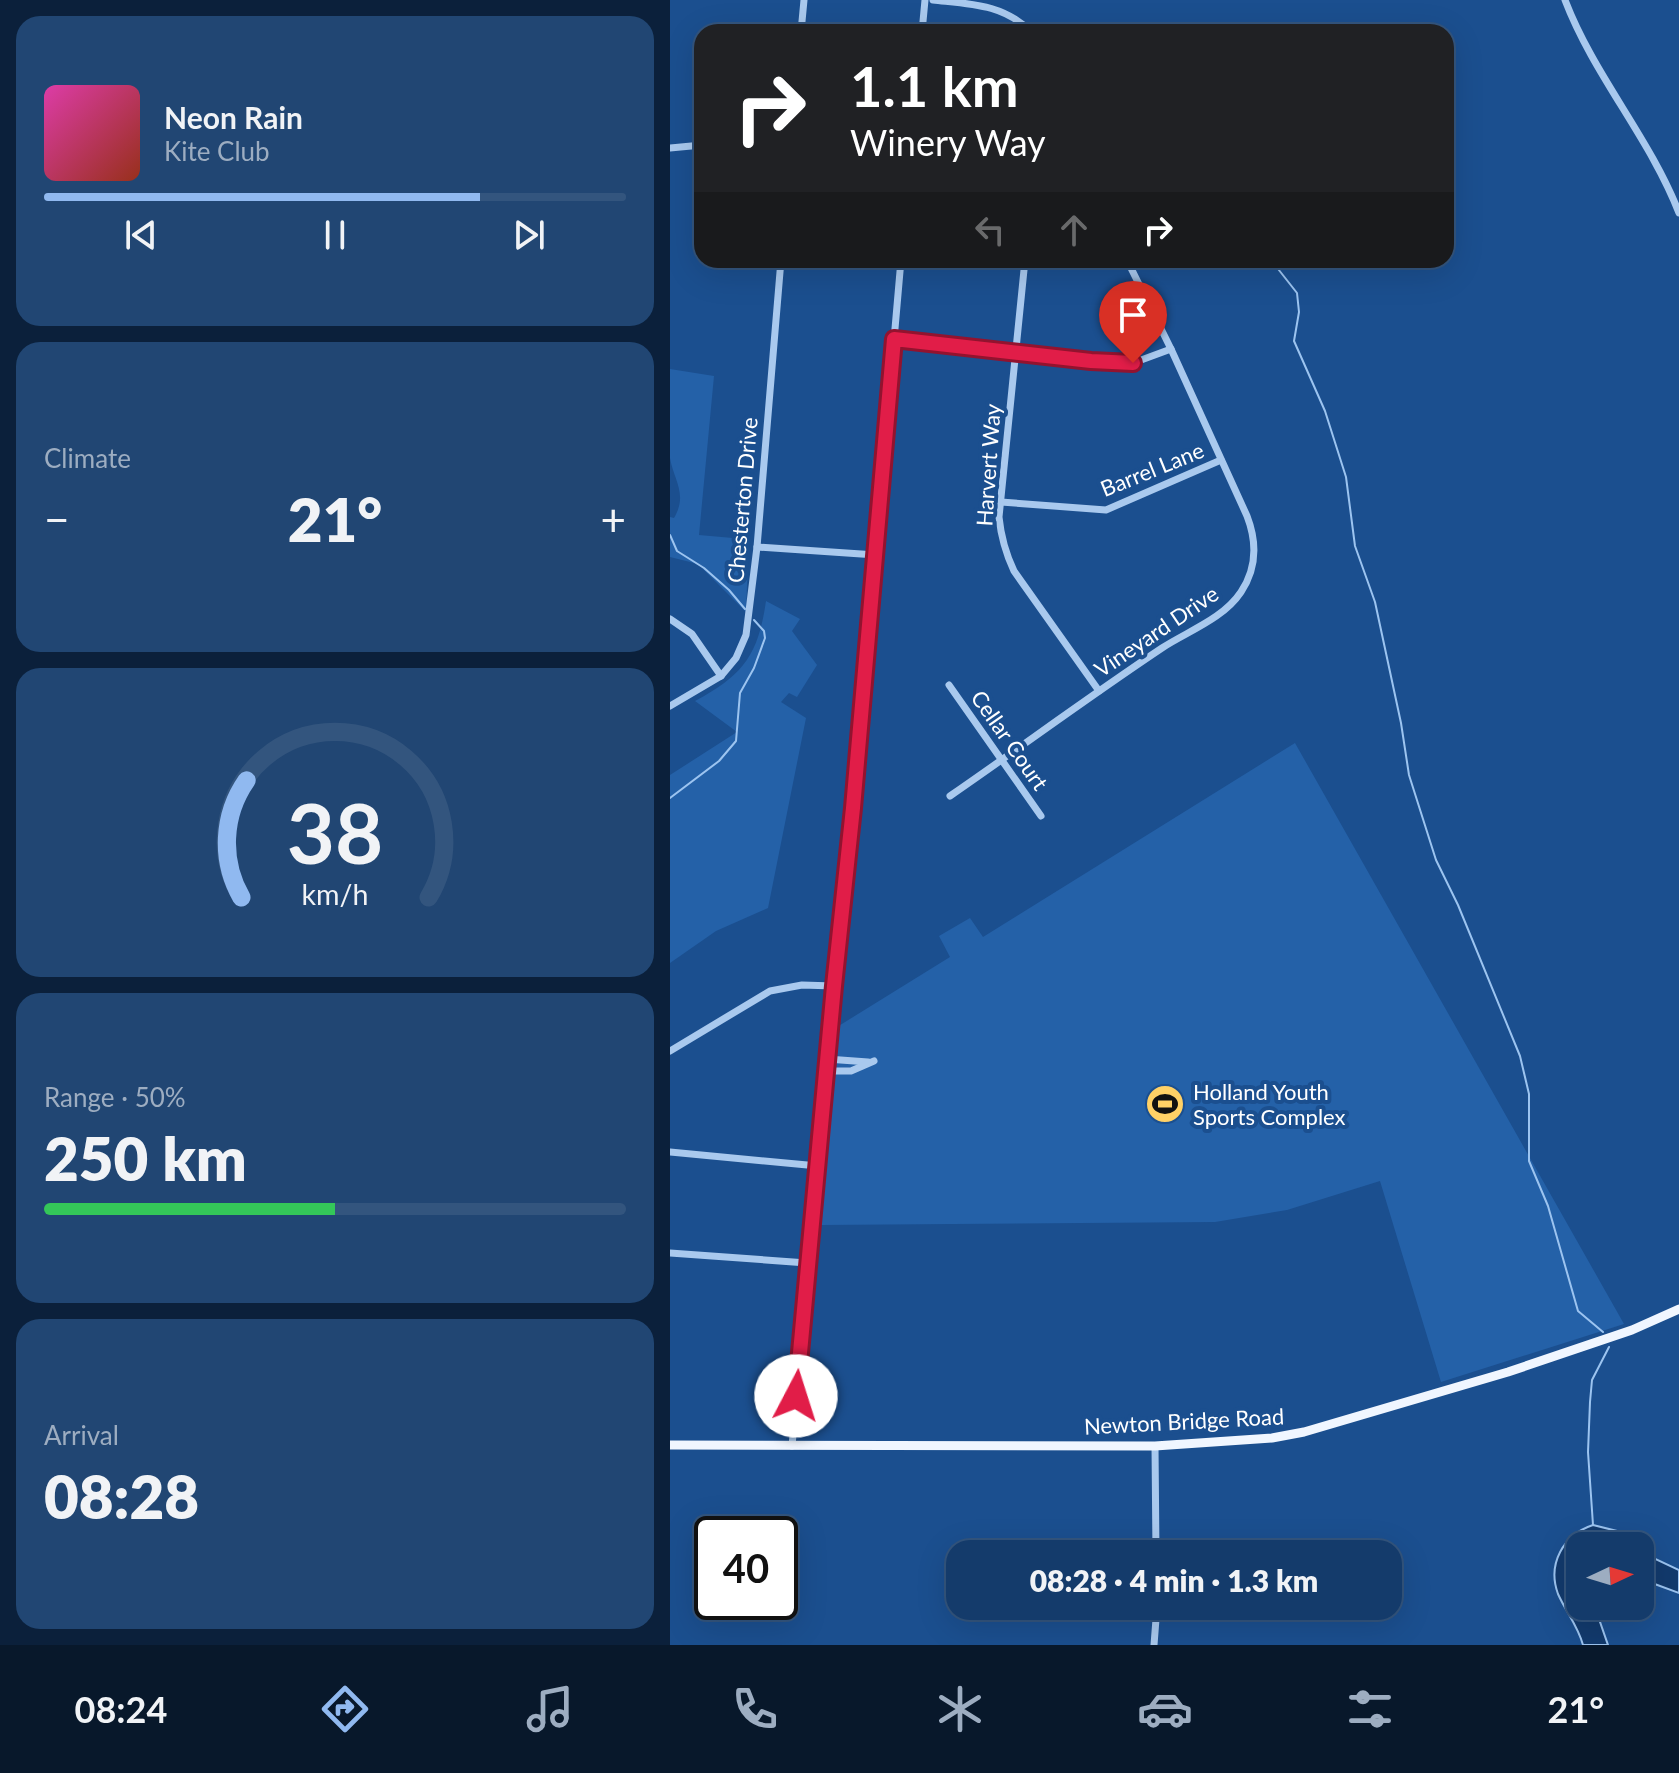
<!DOCTYPE html>
<html lang="en">
<head>
<meta charset="utf-8">
<style>
  :root { --surface:#143b6b; --page:#214673; --text:#f1f3f6; --muted:#9dadc1; --line:#33557e; --accent:#90b9f0 }
  body { margin:0; font-family:Lato,sans-serif; background:var(--page); color:var(--text); height:100vh; display:flex; flex-direction:column; font-size:30px; white-space:nowrap }
  * { box-sizing:border-box; margin:0 }
  p { font-size:26px; color:var(--muted) }
  .icon { flex:none; width:44px; height:44px; fill:none; stroke:currentColor; stroke-width:2; stroke-linecap:round; stroke-linejoin:round }
  .map { position:relative; flex:1; overflow:hidden }
  .side { display:flex; flex-direction:column; gap:16px; padding:16px; background:#0b203b; width:670px }
  .side>* { flex:none }
  .hud { position:absolute; left:24px; top:24px; width:760px; height:244px; border-radius:24px; box-shadow:0 8px 32px #0002,0 0 0 2px var(--line); background:#202124; color:#fff; overflow:hidden }
  .needle { width:52px; rotate:86deg }
  .controls { position:absolute; left:896px; top:1532px; display:grid; gap:16px }
  .controls a { display:grid; place-items:center; width:88px; height:88px; border-radius:16px; background:var(--surface); box-shadow:0 8px 32px #0002,0 0 0 2px var(--line); font-size:40px }
  .speed { position:absolute; left:24px; top:1516px; display:flex; gap:16px; font-size:40px; font-weight:700; text-align:center }
  .speed>* { display:grid; place-content:center; width:104px; height:104px; border-radius:50%; background:var(--surface); box-shadow:0 8px 32px #0002,0 0 0 2px var(--line); line-height:1 }
  .speed .limit { border:4px solid #111; border-radius:12px; background:#fff; color:#111 }
  .pin { position:absolute; display:grid; place-items:center; width:68px; height:68px; color:#fff; margin:-82px -34px; border-radius:50% 50% 50% 0; rotate:-45deg; box-shadow:0 0 8px #0007 }
  .pin .icon { rotate:45deg }
  .me { position:absolute; width:88px; margin:-44px; rotate:5deg; stroke-linejoin:round; filter:drop-shadow(0 0 6px #0008) }
  .turn { display:flex; align-items:center; gap:28px; height:168px; padding:0 24px; font-size:36px }
  .turn .icon { width:104px; height:104px; stroke-width:2.5 }
  .turn b { display:block; font-size:56px; line-height:68px }
  .lanes { display:flex; align-items:center; height:76px; padding:0 24px; background:#0003; justify-content:center; gap:40px; direction:ltr }
  .lanes .off { opacity:.35 }
  .big { font-size:60px; font-weight:800; line-height:1.1 }
  .side .tile { flex:1; display:flex; flex-direction:column; justify-content:center; gap:12px; min-width:0; padding:0 28px; border-radius:24px; background:var(--page) }
  .side .dial { align-items:center; gap:0 }
  .dial svg { height:208px; overflow:visible; fill:none; stroke:var(--line); stroke-width:7; stroke-linecap:round; text-anchor:middle }
  .dial text { fill:var(--text); stroke:none }
  .song { display:flex; align-items:center; gap:24px }
  .cover { width:96px; height:96px; border-radius:12px; background:linear-gradient(135deg,hsl(320 70% 55%),hsl(10 70% 35%)) }
  .played { height:8px; border-radius:4px; background:linear-gradient(90deg,var(--accent) 75%,var(--line) 75%) }
  .keys { display:flex; justify-content:space-around; direction:ltr }
  .heat { display:flex; justify-content:space-between; align-items:center; font-size:44px; direction:ltr }
  .charge { height:12px; border-radius:6px; background:linear-gradient(90deg,#34c759 50%,var(--line) 0) }
  .trip { position:absolute; left:276px; top:1540px; width:456px; height:80px; border-radius:24px; background:var(--surface); box-shadow:0 8px 32px #0002,0 0 0 2px var(--line); font-weight:800; line-height:80px; text-align:center }
  .tab-bar { display:flex; height:128px; justify-content:space-around; align-items:center; background:#08182b; color:var(--muted) }
  .tab-bar .icon { width:56px; height:56px }
  .tab-bar .current { color:var(--accent) }
  .tab-bar b { font-size:36px; color:var(--text) }
  main { display:flex; flex:1; min-height:0 }
  .map>svg:first-child { display:block }
</style>
</head>
<body>
<main>
<section class="side">
<div class="tile">
<div class="song"><i class="cover"></i><div><b>Neon Rain</b><p>Kite Club</p></div></div>
<div class="played"></div>
<div class="keys"><svg class="icon" aria-label="previous" viewBox="0 0 24 24"><path d="M18 5L8 12l10 7zM5 5v14"/></svg><svg class="icon" aria-label="pause" viewBox="0 0 24 24"><path d="M8 5v14M16 5v14"/></svg><svg class="icon" aria-label="next" viewBox="0 0 24 24"><path d="M6 5l10 7-10 7zM19 5v14"/></svg></div>
</div>
<div class="tile"><p>Climate</p>
<div class="heat"><a>−</a><b class="big">21°</b><a>+</a></div>
</div>
<div class="tile dial"><svg viewBox="0 0 100 80">
<path d="M14 69A42 42 0 1 1 86 69"/>
<path d="M14 69A42 42 0 0 1 16 24" stroke="#90b9f0"/>
<text x="50" y="56" font-size="32" font-weight="700">38</text>
<text x="50" y="72" font-size="11">km/h</text>
</svg></div>
<div class="tile"><p>Range · 50%</p><b class="big">250 km</b><div class="charge"></div></div>
<div class="tile"><p>Arrival</p><b class="big">08:28</b></div>
</section>
<div class="map">
<svg width="1009" height="1645" viewBox="0 0 1009 1645">
  <rect width="100%" height="100%" fill="#1b4f8f"/>
  <!-- green -->
  <g fill="#2461a8">
    <path d="M0,369L44,376L29,535L74,539L79,535L76,612L28,564L0,557V517L4,518C18,494 4,481 0,458C0,432 0,397 0,369Z"/>
    <path d="M96,601L130,619L122,631L147,665L127,697L119,693L111,702L136,718L98,908L46,931L0,963V775L67,732L25,701C73,675 88,656 96,601Z"/>
    <path d="M625,743L954,1324L771,1382L710,1181L617,1210L545,1222L150,1225L167,1027L280,957L269,936L300,918L313,937Z"/>
  </g>
  <!-- water -->
  <g fill="#123a6d" stroke="#9cc4f0" stroke-width="2">
    <path d="M923,1525L951,1532L968,1546H910L908,1579L910,1606H920L930,1622L938,1645H913C908,1626 896,1612 888,1594C877,1564 893,1535 923,1525Z"/>
    <path d="M970,1548L981,1557L1009,1570V1593L982,1583L970,1574Z"/>
  </g>
  <g fill="none" stroke-linecap="round" stroke-linejoin="round">
    <!-- stream -->
    <g stroke="#9cc4f0" stroke-width="2">
      <path d="M471,29L473,32"/>
      <path d="M601,260L627,293L629,312L624,341L655,411L676,477L685,546L705,602L731,723L739,775L766,860L788,905L850,1056L859,1094V1161L878,1206L908,1311L933,1332"/>
      <path d="M0,535L7,551L34,568L59,590L75,609"/>
      <path d="M0,798L49,761L66,741L70,693L84,668L95,638L94,631L84,620"/>
      <path d="M923,1525L918,1452L920,1402L922,1380L939,1347"/>
    </g>
    <!-- minor -->
    <g stroke="#a9c9ee" stroke-width="7">
      <path d="M263,0C300,4 334,4 361,32"/>
      <path d="M895,0C924,76 980,138 1009,213"/>
      <path d="M131,32L134,0"/>
      <path d="M252,32L255,0"/>
      <path d="M0,148L32,145"/>
      <path d="M355,260L329,517C331,537 335,552 344,571L429,691"/>
      <path d="M224,339L447,364L463,363L501,349"/>
      <path d="M331,502L436,510L551,460"/>
      <path d="M87,547L206,555"/>
      <path d="M0,619L22,634L51,676"/>
      <path d="M279,685L371,816"/>
      <path d="M0,706L51,676L66,658L76,635L87,547L111,260"/>
      <path d="M280,796C351,747 420,696 492,648C518,631 553,619 571,592C587,568 587,542 577,516L501,349L457,260"/>
      <path d="M0,1051L100,991L132,985L164,986"/>
      <path d="M157,1059L198,1062"/>
      <path d="M156,1071H181L204,1061"/>
      <path d="M0,1152L148,1166"/>
      <path d="M0,1253L137,1263"/>
      <path d="M122,1446L164,986L183,808L231,260"/>
      <path d="M485,1446L486,1554"/>
      <path d="M484,1645L487,1606"/>
    </g>
    <!-- major -->
    <path stroke="#f0f6ff" stroke-width="9" d="M0,1445L485,1446L602,1438L634,1432L838,1372L962,1330L1009,1309"/>
  </g>
  <g fill="none" stroke-linecap="round" stroke-linejoin="round">
    <defs>
      <path id="route" d="M126,1396L164,986L183,808L224,339L421,361L463,363"/>
    </defs>
    <!-- route casing -->
    <use href="#route" stroke="#92132f" stroke-width="20"/>
    <!-- route -->
    <use href="#route" stroke="#e11d48" stroke-width="14"/>
  </g>
  <!-- icons -->
  <defs>
    <symbol id="stadium-disc" viewBox="-11 -11 22 22"><circle r="9.5" fill="#ffd166" stroke="#1b4f8f"/><path d="M0-5a6.5 5 0 1 0 0 10a6.5 5 0 1 0 0-10ZM-3.5-1.8h7v3.6h-7Z" fill="#111"/></symbol>
  </defs>
  <g fill-rule="evenodd">
    <use href="#stadium-disc" x="473" y="1082" width="44" height="44"/>
  </g>
  <g text-anchor="middle" dominant-baseline="central" stroke-width="8" stroke-linejoin="round" paint-order="stroke">
    <!-- street labels -->
    <g font-size="22" fill="#fff" stroke="#1b4f8f">
      <text transform="translate(318 465) rotate(-86)">Harvert Way</text>
      <text transform="translate(482 469) rotate(-22)">Barrel Lane</text>
      <text transform="translate(72 500) rotate(-85)">Chesterton Drive</text>
      <text transform="translate(486 631) rotate(-34)">Vineyard Drive</text>
      <text transform="translate(340 740) rotate(55)">Cellar Court</text>
      <text transform="translate(514 1421) rotate(-3)">Newton Bridge Road</text>
    </g>
    <!-- poi labels -->
    <g font-size="22" fill="#fff" stroke="#1b4f8f" text-anchor="start">
      <text x="523" y="1091">Holland Youth<tspan x="523" dy="25">Sports Complex</tspan></text>
    </g>
  </g>
</svg>
<div class="controls">
<a><svg class="needle" viewBox="-14 -14 28 28"><path d="M0-13l5 13h-10z" fill="#e53935"/><path d="M0 13l5-13h-10z" fill="#9dadc1"/></svg></a>
</div>
<div class="speed"><div class="limit">40</div></div>
<div class="pin" style="left:463px;top:363px;background:#d93025"><svg class="icon" aria-label="arrive" viewBox="0 0 24 24"><path d="M6 21V4h12l-3 4 3 4H6"/></svg></div>
<svg class="me" style="left:126px;top:1396px" viewBox="-20 -20 40 40"><circle r="19" fill="#fff"/><path d="M0-13L10 11 0 6-10 11z" fill="#e11d48"/></svg>
<div class="trip">08:28 · 4 min · 1.3 km</div>
<div class="hud">
<div class="turn"><svg class="icon" aria-label="right" viewBox="0 0 24 24"><path d="M7 20v-9h11M14 6l5 5-5 5"/></svg><div><b>1.1 km</b>Winery Way</div></div>
<div class="lanes"><svg class="icon off" aria-label="left" viewBox="0 0 24 24"><path d="M17 20v-9H6M10 6l-5 5 5 5"/></svg><svg class="icon off" aria-label="ahead" viewBox="0 0 24 24"><path d="M12 20V5M6 11l6-6 6 6"/></svg><svg class="icon" aria-label="right" viewBox="0 0 24 24"><path d="M7 20v-9h11M14 6l5 5-5 5"/></svg></div>
</div>
</div>
</main>
<nav class="tab-bar">
<b>08:24</b>
<svg class="icon current" aria-label="directions" viewBox="0 0 24 24"><path d="M12 3l9 9-9 9-9-9zM9 14v-3h6M13 9l2 2-2 2"/></svg>
<svg class="icon" aria-label="music" viewBox="0 0 24 24"><path d="M9 18V5l10-2v13"/><circle cx="6" cy="18" r="3"/><circle cx="16" cy="16" r="3"/></svg>
<svg class="icon" aria-label="phone" viewBox="0 0 24 24"><path d="M5 4h4l2 5-3 2q2 4 5 5l2-3 5 2v4C11 20 4 13 5 4z"/></svg>
<svg class="icon" aria-label="climate" viewBox="0 0 24 24"><path d="M12 3v18M4 7l16 10M4 17L20 7"/></svg>
<svg class="icon" aria-label="car" viewBox="0 0 24 24"><path d="M5 17H2v-5l4-1 3-4h7l3 4 3 1v5h-3M9 17h6M6 11h13"/><circle cx="7" cy="17" r="2"/><circle cx="17" cy="17" r="2"/></svg>
<svg class="icon" aria-label="filters" viewBox="0 0 24 24"><path d="M4 7h16M4 17h16"/><circle cx="9" cy="7" r="2"/><circle cx="15" cy="17" r="2"/></svg>
<b>21°</b>
</nav>
</body>
</html>
